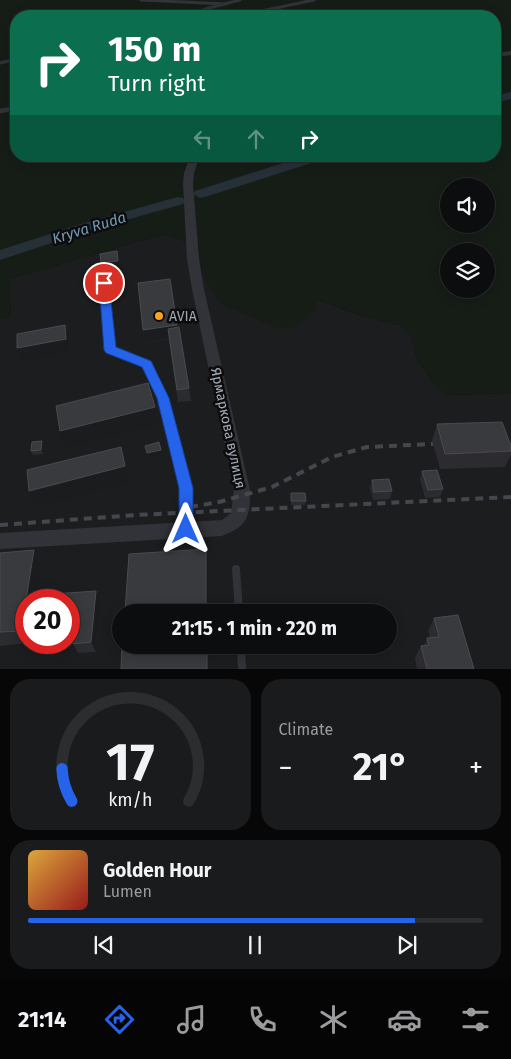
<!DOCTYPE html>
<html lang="en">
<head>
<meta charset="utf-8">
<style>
  :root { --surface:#0c0d0e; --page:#1a1b1c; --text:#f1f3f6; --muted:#9a9c9e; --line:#2c2d2e; --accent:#2563eb }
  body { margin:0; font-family:"Fira Sans",sans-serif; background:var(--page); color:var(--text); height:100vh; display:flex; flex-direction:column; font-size:19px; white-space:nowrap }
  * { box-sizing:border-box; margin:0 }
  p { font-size:16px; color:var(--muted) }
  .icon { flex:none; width:28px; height:28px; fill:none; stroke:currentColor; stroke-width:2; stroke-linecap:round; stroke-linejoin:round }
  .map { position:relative; height:669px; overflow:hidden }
  .drawer { display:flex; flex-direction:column; gap:10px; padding:10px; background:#070708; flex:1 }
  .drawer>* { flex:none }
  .banner { position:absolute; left:10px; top:10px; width:491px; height:152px; border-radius:20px; box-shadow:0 2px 12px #0003,0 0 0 1px var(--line); background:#0b6e4f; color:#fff; overflow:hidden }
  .buttons { position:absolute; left:440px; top:178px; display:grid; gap:10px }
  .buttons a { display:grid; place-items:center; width:55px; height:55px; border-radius:50%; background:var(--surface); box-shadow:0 2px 12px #0003,0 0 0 1px var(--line); font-size:25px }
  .speed { position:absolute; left:15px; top:589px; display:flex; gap:10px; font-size:25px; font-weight:700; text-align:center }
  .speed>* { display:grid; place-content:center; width:65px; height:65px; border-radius:50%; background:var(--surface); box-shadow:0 2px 12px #0003,0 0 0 1px var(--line); line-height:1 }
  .speed .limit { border:8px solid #d22; background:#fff; color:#111 }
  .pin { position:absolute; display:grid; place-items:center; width:42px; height:42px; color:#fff; margin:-21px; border:2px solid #fff; border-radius:50%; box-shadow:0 1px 5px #0007 }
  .me { position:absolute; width:55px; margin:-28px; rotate:0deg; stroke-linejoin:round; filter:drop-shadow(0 0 4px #0008) }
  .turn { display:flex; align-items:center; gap:18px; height:105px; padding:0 15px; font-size:22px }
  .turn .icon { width:65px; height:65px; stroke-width:2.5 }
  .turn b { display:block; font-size:35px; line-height:42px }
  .lanes { display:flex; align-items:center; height:48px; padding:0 15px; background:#0003; justify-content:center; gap:25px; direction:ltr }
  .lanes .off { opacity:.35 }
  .big { font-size:38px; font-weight:700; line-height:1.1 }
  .drawer .tile { flex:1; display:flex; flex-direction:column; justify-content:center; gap:8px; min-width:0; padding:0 18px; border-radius:20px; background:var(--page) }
  .drawer .dial { align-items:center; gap:0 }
  .dial svg { height:130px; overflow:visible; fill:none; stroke:var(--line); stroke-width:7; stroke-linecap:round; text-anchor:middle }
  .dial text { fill:var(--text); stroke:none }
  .song { display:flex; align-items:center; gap:15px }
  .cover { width:60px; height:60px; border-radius:8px; background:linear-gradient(135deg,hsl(40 70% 55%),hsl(0 70% 35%)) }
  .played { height:5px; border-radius:2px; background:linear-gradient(90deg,var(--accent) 85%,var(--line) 85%) }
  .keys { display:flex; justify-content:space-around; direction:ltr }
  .heat { display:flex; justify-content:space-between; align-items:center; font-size:28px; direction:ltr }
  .drawer .tiles { flex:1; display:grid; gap:10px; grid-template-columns:1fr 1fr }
  .tile:last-child { grid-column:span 2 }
  .trip { position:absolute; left:112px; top:604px; width:285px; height:50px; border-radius:25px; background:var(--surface); box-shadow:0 2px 12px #0003,0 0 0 1px var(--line); font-weight:700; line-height:50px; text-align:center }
  .menu { display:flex; height:80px; justify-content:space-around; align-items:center; background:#050506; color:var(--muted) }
  .menu .icon { width:35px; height:35px }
  .menu .current { color:var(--accent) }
  .menu b { font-size:22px; color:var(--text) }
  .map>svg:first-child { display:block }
</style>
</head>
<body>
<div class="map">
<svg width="511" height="669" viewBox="0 0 511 669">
  <rect width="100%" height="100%" fill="#101112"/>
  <!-- built -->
  <path fill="#1c1d1f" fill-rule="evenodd" d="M164,234L198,246L203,276L316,299L362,316L400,325L411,335L417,360L432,381L448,395L511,393V669H0V318L11,317L9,279ZM26,600H69V642H26ZM121,612H389V645H121Z"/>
  <!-- green -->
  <path fill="#161d17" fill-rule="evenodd" d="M0,0H511V393L448,395L432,381L417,360L411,335L400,325L362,316L317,299L315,312L291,329L274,327L221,304L203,276L198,246L164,234L9,279L11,317L0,318ZM16,16H495V156H16ZM449,186H486V224H449ZM449,251H486V289H449Z"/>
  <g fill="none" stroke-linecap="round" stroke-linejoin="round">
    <!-- river -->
    <g fill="#263037" fill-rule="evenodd">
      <path d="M511,92V99L495,103V96Z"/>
      <path d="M305,156H325L324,159L205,197L200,198L193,194L195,191Z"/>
      <path d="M178,197L183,198L185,201L183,204L94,229L0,260V250L84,223Z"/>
    </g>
    <!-- service-far3 -->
    <g stroke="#313338" stroke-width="3">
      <path d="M141,0L226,4"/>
      <path d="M191,16L205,9L240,0"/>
      <path d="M237,16L314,0"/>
      <path d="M0,63L16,59"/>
      <path d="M12,109L16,108"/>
    </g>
    <!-- service-far2 -->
    <path stroke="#313338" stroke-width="4.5" d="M0,111L16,108"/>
    <!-- service-far1 -->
    <path stroke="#313338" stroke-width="5.5" d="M104,283L110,350L146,364L163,398L172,432"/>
    <!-- service -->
    <g stroke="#313338" stroke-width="8">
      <path d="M171,431L186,488V529"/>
      <path d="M236,569L239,612"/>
      <path d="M241,645L242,669"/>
    </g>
    <!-- tertiary -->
    <g fill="#313338" fill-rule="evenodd">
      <path d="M511,51V55L495,57V53Z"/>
      <path d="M190,156H200L194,173L193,184L199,259L204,289L250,490C250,517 248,526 222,536L0,549V533L222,520L231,513L234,490L192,289L187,259L183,184L184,173Z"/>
    </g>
    <!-- rail -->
    <g stroke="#44474d" stroke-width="4" stroke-dasharray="8 6" stroke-linecap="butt">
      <path d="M190,507L219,502L272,487L332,457L367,447L433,444"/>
      <path d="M0,525L136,515L511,497"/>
    </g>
  </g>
  <!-- wall -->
  <g fill="#2c2c30">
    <path d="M178,327L189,388L191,401L178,402L169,339L145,342L143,330Z"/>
    <path d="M437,424L511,446V455L505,467L440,469L432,440Z"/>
    <path d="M42,441L43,445V454L33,455L31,451Z"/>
    <path d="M422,471L443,489L440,497L425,498L420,479Z"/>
    <path d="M372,480L392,491L390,499L373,500L370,488Z"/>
    <path d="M291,493L306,501L305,505H291Z"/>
    <path d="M34,550L41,565L26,600V642H29V643L0,646V553Z"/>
    <path d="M96,591L101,601L96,652L78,653L73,643L53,645L52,642H69V600Z"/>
    <path d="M434,618L474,669H417L415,658L421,646H424L427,638H430L428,631Z"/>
  </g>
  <!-- shaded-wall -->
  <g fill="#1b1c1e">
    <path d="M117,251L120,269L103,271L101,263Z"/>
    <path d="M65,325L68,337L70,351L22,360L17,348Z"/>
    <path d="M177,325L179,337L145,342L143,330Z"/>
    <path d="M155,407L158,423L65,447L60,431Z"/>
    <path d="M42,441L43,445V454L41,450Z"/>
    <path d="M121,447L129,482L36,506L29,491Z"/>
    <path d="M161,450L162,454L148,457L147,453Z"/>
    <path d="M206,549L207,564L208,612H206Z"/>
    <path d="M34,550L41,565L36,600H26V639L21,631Z"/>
    <path d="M96,591L101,601L96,652L91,642Z"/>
    <path d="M207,645H208L209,669H207Z"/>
  </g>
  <!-- building -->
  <g fill="#383a3e" stroke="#484b51">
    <path d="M117,251L118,261L101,263L100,254Z"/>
    <path d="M170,279L177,325L143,330L138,283Z"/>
    <path d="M65,325L66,339L17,348V334Z"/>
    <path d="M179,327L189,388L177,390L168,329Z"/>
    <path d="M148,383L155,407L60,431L56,406Z"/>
    <path d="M502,422L511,446V451L445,454L437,424Z"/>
    <path d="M42,441L41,450L31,451L32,442Z"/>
    <path d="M159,442L161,450L147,453L145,446Z"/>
    <path d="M121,447L125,466L29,491L27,470Z"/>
    <path d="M437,470L443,489L428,490L422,471Z"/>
    <path d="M389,479L392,491L374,492L372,480Z"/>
    <path d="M291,493H305L306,501H291Z"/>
    <path d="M206,549V612H125L129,554Z"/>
    <path d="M34,550L21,631L0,632V553Z"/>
    <path d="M96,591L91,642L73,644L74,633H69V600H52L53,594Z"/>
    <path d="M458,615L474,669H427L421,646L429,645L427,638L439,637L434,618Z"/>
    <path d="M122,645H207V669H121Z"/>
  </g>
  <!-- route -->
  <path fill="#2563eb" stroke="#184099" d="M104,279L109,283L116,347L151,361L169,398L193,488V529L191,534L186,536L181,534L179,529V488L157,398L142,367L106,353L104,350L99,283Z"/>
  <!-- markers -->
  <circle fill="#ffa31c" stroke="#0c0c0d" stroke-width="2" cx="159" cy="316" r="5"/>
  <g text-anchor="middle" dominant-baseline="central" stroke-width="5" stroke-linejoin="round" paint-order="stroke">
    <!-- poi labels -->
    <g font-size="14" fill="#a0a8b5" stroke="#0c0c0d" text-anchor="start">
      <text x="169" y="316">AVIA</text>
    </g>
    <!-- street labels -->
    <g font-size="14" fill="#a0a8b5" stroke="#0c0c0d">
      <text transform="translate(228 428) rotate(78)">Ярмаркова вулиця</text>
    </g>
    <!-- water labels -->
    <g font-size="15" font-style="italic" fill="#739ab4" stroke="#0c0c0d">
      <text transform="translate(89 228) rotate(-17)">Kryva Ruda</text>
    </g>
  </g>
</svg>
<div class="buttons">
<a><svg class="icon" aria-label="sound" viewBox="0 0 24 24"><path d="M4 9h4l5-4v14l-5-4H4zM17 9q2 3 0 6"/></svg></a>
<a><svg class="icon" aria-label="layers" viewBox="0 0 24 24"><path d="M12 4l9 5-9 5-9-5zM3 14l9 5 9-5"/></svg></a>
</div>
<div class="speed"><div class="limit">20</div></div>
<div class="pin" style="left:104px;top:283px;background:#d93025"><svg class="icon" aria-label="arrive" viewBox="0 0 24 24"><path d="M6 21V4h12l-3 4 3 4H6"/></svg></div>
<svg class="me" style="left:186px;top:529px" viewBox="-20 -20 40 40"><path d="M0-17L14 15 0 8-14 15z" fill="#2563eb" stroke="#fff" stroke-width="4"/></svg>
<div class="trip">21:15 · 1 min · 220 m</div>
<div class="banner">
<div class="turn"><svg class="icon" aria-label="right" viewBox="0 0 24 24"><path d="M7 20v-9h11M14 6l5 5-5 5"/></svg><div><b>150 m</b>Turn right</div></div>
<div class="lanes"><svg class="icon off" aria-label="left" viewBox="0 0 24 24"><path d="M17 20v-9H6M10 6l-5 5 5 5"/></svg><svg class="icon off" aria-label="ahead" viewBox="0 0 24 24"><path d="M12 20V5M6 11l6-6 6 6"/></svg><svg class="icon" aria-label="right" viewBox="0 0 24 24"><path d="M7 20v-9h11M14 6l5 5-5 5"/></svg></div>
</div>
</div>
<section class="drawer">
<div class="tiles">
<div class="tile dial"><svg viewBox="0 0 100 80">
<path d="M14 69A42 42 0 1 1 86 69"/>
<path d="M14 69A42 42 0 0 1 8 49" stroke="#2563eb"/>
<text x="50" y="56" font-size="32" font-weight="700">17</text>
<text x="50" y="72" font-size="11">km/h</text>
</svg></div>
<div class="tile"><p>Climate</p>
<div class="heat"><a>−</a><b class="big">21°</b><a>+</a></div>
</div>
<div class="tile">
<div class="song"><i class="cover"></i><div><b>Golden Hour</b><p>Lumen</p></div></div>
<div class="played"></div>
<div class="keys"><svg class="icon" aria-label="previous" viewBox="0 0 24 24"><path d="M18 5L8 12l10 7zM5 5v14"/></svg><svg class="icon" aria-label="pause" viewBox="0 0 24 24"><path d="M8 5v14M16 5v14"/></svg><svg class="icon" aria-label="next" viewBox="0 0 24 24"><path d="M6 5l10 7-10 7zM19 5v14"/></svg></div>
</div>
</div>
</section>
<nav class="menu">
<b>21:14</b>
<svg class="icon current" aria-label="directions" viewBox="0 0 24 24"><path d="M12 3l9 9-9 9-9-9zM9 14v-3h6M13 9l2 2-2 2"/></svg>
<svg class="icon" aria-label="music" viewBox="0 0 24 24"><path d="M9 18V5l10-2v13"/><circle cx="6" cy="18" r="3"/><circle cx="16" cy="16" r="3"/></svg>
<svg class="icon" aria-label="phone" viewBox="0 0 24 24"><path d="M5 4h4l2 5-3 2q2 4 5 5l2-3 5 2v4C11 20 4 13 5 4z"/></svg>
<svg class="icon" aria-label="climate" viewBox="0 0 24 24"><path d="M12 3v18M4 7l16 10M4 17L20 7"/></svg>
<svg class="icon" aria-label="car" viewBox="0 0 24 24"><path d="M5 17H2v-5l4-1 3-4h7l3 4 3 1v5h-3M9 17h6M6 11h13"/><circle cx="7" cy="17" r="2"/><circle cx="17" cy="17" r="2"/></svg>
<svg class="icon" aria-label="filters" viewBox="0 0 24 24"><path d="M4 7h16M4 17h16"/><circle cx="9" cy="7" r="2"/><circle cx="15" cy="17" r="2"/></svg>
</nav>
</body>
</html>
